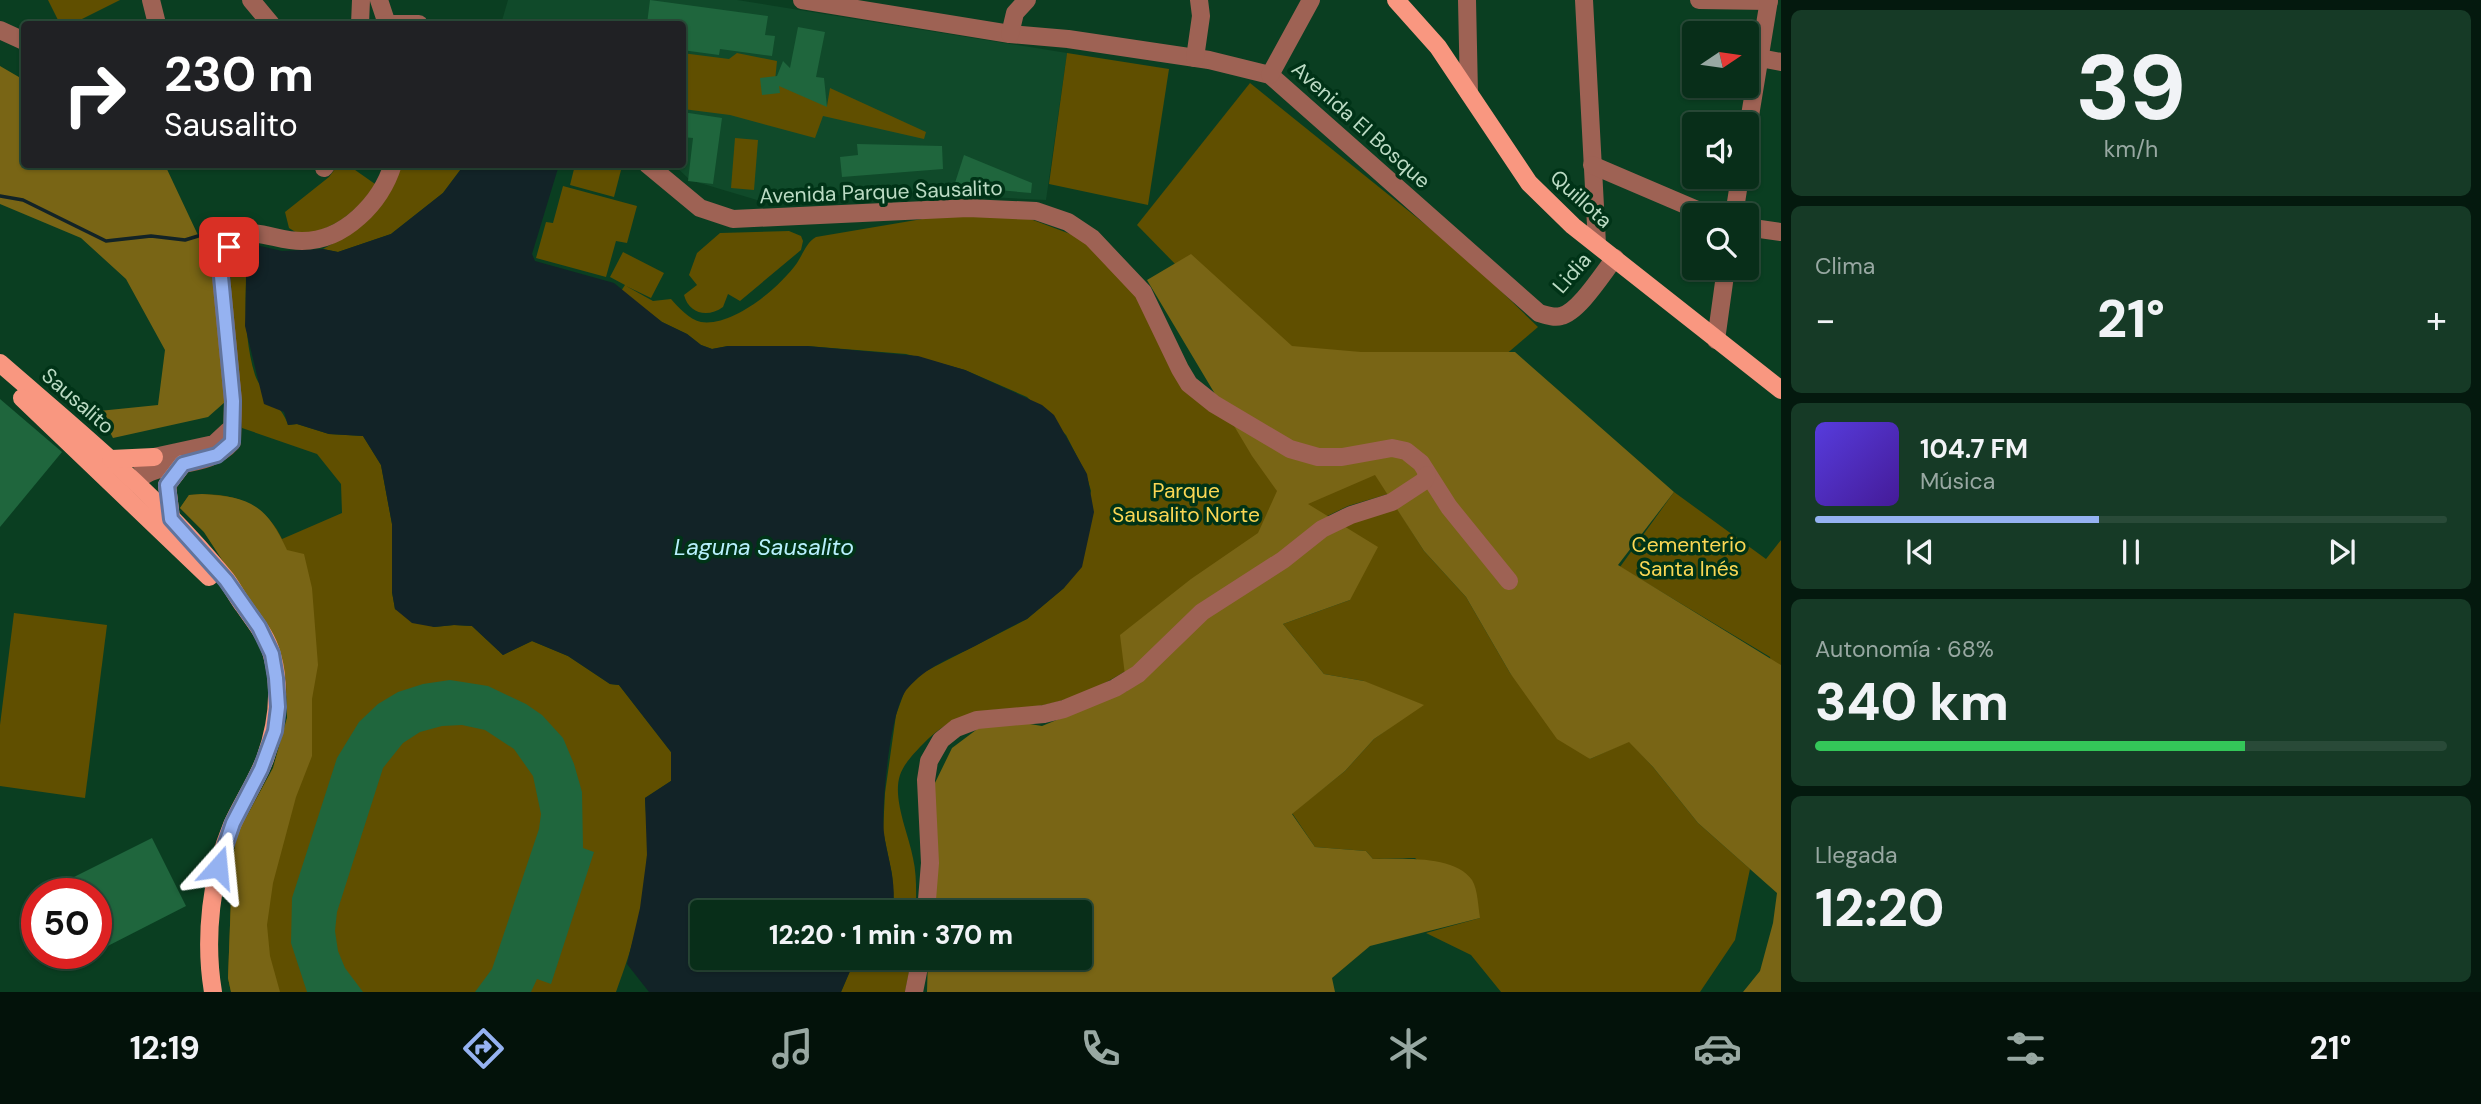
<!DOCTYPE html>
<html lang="es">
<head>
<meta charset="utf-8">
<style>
  :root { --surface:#082e19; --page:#163a26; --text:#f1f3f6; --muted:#98a8a2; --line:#294a38; --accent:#95b2f1 }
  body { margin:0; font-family:"DM Sans",sans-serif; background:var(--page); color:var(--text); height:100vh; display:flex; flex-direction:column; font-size:26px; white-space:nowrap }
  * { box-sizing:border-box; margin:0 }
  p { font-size:23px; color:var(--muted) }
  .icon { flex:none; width:38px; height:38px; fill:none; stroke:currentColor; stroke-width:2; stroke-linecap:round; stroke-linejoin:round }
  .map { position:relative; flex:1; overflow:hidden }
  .side { display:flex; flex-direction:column; gap:10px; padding:10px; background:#04190e; width:700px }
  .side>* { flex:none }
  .hud { position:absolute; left:21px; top:21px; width:665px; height:147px; border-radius:7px; box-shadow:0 2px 5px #0004,0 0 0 2px var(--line); background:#202124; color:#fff; overflow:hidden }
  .needle { width:46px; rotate:77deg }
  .controls { position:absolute; left:1682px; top:21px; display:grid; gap:14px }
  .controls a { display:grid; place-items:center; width:77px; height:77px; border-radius:7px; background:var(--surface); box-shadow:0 2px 5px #0004,0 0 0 2px var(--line); font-size:35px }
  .speed { position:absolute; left:21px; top:878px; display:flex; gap:14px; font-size:35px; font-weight:700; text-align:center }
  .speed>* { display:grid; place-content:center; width:91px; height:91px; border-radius:50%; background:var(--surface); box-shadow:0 2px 5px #0004,0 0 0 2px var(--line); line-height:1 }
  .speed .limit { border:10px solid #d22; background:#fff; color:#111 }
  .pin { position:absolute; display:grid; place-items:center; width:60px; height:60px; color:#fff; margin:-30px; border-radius:14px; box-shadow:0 4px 10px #0006 }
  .me { position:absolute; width:77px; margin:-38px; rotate:18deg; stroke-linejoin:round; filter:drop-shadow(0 0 5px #0008) }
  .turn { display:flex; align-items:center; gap:24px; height:147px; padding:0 28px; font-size:32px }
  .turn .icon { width:91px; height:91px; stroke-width:2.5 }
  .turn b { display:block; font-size:49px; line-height:60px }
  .big { font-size:52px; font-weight:800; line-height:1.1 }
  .side .card { flex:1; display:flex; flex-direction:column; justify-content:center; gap:10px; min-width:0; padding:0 24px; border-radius:10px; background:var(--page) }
  .side .dial { align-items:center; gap:0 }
  .dial b { font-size:91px; line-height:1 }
  .song { display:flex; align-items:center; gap:21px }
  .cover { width:84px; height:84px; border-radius:10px; background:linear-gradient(135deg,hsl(250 70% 55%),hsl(260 70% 35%)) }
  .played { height:7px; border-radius:4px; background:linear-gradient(90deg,var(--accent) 45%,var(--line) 45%) }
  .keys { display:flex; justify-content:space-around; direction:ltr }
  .heat { display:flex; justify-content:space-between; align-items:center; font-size:38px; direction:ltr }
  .charge { height:10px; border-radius:5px; background:linear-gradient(90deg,#34c759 68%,var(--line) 0) }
  .trip { position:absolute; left:690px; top:900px; width:402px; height:70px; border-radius:7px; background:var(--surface); box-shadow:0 2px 5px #0004,0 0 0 2px var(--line); font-weight:800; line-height:70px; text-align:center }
  .dock { display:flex; height:112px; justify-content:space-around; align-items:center; background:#03120a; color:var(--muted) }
  .dock .icon { width:49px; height:49px }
  .dock .on { color:var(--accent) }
  .dock b { font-size:32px; color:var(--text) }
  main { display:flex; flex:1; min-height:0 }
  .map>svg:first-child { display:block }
</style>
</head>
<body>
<main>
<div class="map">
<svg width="1781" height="992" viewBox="0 0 1781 992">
  <rect width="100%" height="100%" fill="#0a3e21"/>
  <!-- built -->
  <path fill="#104a2a" d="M508,0H737L1067,53L1046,200L866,191L808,200H757L690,180L674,165L682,164V24H501Z"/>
  <!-- green -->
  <g fill="#604f00">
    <path d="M48,0H120L72,24H60Z"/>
    <path d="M682,53L729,59L737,53L777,61L775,81L827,106L830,88L926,132L924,139L823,116L815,138L730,115L683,109Z"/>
    <path d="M1067,53L1169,69L1148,205L1049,184Z"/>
    <path d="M1250,83L1467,258L1538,327L1497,362L1298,363L1224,314L1137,225Z"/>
    <path d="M735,138L758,140L754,190L731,188Z"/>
    <path d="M338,165H348L375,184C357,213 334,228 302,236L289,228L285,212L329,177Z"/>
    <path d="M399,165H464L443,193L391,234L338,252L323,249C369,225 379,212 399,165Z"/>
    <path d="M575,165H600L621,170L614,197L570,185Z"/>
    <path d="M563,186L637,206L627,243L616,241L606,277L536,258L546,222L553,223Z"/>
    <path d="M982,215L1025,217L1081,238L1136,294L1186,390L1388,457V494L1348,506L1317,521L1132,667C1110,681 1086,694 1060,701C1004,718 971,695 922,745C915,752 903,765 900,775C892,799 909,835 913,858C917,875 916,894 916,912H891L894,903L892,874L883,831L885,793L896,715L905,690L924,672L1027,619L1064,588L1091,491L1086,474L1066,435L1027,397L965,370L906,354L807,346H728L712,349L701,345L687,334L662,322L621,291L625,285L610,277L623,252L664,273L651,298L626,286L653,301L671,299C678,307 690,320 701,322C733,327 780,287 797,263C803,254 806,243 816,237L934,217Z"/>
    <path d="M789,231L801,236L803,241L801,250L740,301L728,294L723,307C708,318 689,314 684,295L697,285L689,275L697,253L720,233Z"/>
    <path d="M247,243C246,287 242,332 255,375C261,393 282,405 288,425L297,424L329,434L363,436L381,465L392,524V592L395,609L434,627L454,625L472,626L503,655L532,641L568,656L610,684L619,685L671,752V781L645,798C646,816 648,835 647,853C647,900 632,949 616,992H231L228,978L232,872L236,836L273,768L287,718L286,680L277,644L204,532L180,508L189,495C229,491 264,501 282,539L342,513L341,484L317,454L242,428L229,259Z"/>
    <path d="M1674,492L1766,559L1781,540V726L1770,657L1620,567Z"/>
    <path d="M1397,508L1424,551L1466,597L1510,673L1590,759L1629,741L1653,767L1698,823L1750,869L1735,940L1700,992H1501L1471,955L1426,933L1480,918L1415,858L1373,859L1366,851L1315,847L1292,813L1345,771L1374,739L1392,726L1364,681L1324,674L1283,624L1350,600L1343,526Z"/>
    <path d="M14,613L107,625L85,798L0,786V725Z"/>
    <path d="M856,957H912L905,992H841Z"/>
  </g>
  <!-- forest -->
  <g fill="#796515">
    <path d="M0,66L24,80V164L165,165L213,267L225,402L208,417L113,438L99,411L158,405L165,350L126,279L81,238L0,204Z"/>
    <path d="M1191,254L1292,346L1361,352H1515L1674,492L1618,565L1781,665V992H1743L1760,971L1773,923L1777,893L1698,823L1653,767L1629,742L1590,759L1557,739L1510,673L1466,597L1424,551L1375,475L1308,504L1378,547L1350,600L1283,624L1324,674L1364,681L1424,705L1374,739L1345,771L1292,814L1315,847L1366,851L1373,859C1402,859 1455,855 1472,880C1478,890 1478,907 1480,918L1370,946L1332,978L1335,992H927L928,957H1080V912H931L933,787L952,748L992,718L1042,726L1127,691L1120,635L1191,579L1258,533L1277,491L1252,456L1147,280Z"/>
    <path d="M202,494C251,497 266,505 287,550L304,554L312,588L318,665L312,699V756L296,797L273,883L267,925L270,956L280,992H231L228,978L232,872L236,836L273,768L287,718L286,679L277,644L204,532L180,508L189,495Z"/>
  </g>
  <!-- water -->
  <path fill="#122327" d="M545,164L559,165L532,254L535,261L614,283L662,322L687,334L701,345L712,349L728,346H807L918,356L965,370L1042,405L1054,415L1087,474L1094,512L1082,567L1064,588L1027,619C1009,627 992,637 975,646C951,658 926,667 908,688C890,706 881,807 884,833C887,859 899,886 891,912H702V957H856L841,992H649L627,964L640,908L647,855L645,798L671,781V752L619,685L610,684L568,656L532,641L503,655L472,626L454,625L434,627L412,623L395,609L392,592V524L381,465L363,436L329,434L297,424L288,425L284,412L264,404L245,326L247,243L282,251L323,249L338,252L391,234L443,193L464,165Z"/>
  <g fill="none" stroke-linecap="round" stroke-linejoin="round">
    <!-- stream -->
    <path stroke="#122327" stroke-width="3.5" d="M0,196L23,200L106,241L151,236L185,240L221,229L233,235"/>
  </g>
  <!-- building -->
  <g fill="#1f663d">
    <path d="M650,0L768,16L765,35L775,36L772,56L720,49L719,55L682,50V24H647Z"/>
    <path d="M798,27L825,32L816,77L824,78L827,107L779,86L780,93L762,95L760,78L777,76L783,61L790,68Z"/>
    <path d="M682,112L722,118L713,184L688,181L693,138L682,137Z"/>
    <path d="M857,144L942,146L943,169L842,177L840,157L858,155Z"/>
    <path d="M964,155L1032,183L1031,193L954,186Z"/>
    <path d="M0,399L62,452L0,527Z"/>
    <path d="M450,680L488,686L526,704L542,715L563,738L574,764L582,792L583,848L594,852L551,984L537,979L531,992H475L492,969L539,829L541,814L533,776L514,749L485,730L462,725L442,726L420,732L403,743L383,768L337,912L335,931L338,951L345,968L363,992H307L291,943L292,898L337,758L359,722L378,704L398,692L423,684Z"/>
    <path d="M152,838L186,906L96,952V894H58L54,887Z"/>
  </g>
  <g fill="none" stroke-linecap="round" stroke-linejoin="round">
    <!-- minor -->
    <g stroke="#9e6254" stroke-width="18">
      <path d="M151,0L157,24"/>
      <path d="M251,0L271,24"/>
      <path d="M379,0L387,24"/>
      <path d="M802,0L1010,34L1068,39L1209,60L1270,75L1539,313C1546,315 1554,318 1561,316C1579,312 1603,273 1615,258"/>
      <path d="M1467,0L1469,93"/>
      <path d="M1584,0L1597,244"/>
      <path d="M1699,0L1769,1"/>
      <path d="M360,24L361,0"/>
      <path d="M387,24H419"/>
      <path d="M0,30L24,41"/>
      <path d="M1010,34L1015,13L1027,0"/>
      <path d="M1195,58L1201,16L1199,0"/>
      <path d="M1760,58L1781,62"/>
      <path d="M1270,75L1311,0"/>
      <path d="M1746,140L1769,0"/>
      <path d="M647,164L700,208L733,219L968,208L1036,211L1068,222L1092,238L1143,292L1180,369L1189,384L1214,404L1290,449L1318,457H1342L1392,448L1406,451L1421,463L1449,507L1509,581"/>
      <path d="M1592,165L1709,215"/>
      <path d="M324,168L327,164"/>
      <path d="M1734,215L1740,177"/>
      <path d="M1746,227L1781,232"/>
      <path d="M1716,340L1726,268"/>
      <path d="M141,463L154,457L214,444L228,431"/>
      <path d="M122,486C133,485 141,476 151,472C179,461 211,466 232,442L233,401L220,266L229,247L248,233C266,233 283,241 302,241C344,241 381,203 393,164"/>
      <path d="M926,912L930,863L926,780L929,761L941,740L956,728L977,720L1044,714L1064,709L1115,688L1138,674L1202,612L1283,560L1322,529L1351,515L1392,502L1424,481L1427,475"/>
      <path d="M914,992L921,957"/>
    </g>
    <!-- major -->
    <g stroke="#f99780" stroke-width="18">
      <path d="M1396,0L1438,47L1529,183L1573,226L1781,390"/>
      <path d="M0,363C78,431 160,497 226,579C232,587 237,597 243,605C254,621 267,636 272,655C282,691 277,725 265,759C256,782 242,803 232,825C211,875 204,939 213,992"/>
      <path d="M22,398L209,577"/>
      <path d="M111,459L154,457"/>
      <path d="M171,518L167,485L183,464"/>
    </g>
  </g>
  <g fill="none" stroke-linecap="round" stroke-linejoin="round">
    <defs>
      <path id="route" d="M218,867L233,823L261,769L275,731L278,707L276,678L272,654L259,627L226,580L171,519L167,485L183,464L217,455L232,442L233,401L220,266L229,247"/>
    </defs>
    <!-- route casing -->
    <use href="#route" stroke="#61749d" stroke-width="18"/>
    <!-- route -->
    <use href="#route" stroke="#95b2f1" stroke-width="12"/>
  </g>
  <g text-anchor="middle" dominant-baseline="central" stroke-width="7" stroke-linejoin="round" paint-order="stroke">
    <!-- street labels -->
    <g font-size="21" fill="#bbdbc4" stroke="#003317">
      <text transform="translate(1361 125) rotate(42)">Avenida El Bosque</text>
      <text transform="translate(881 192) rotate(-2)">Avenida Parque Sausalito</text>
      <text transform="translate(1581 199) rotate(42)">Quillota</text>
      <text transform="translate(1572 273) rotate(-49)">Lidia</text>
      <text transform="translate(78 401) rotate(41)">Sausalito</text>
    </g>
    <!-- park labels -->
    <g font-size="21" fill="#fad754" stroke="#003317">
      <text x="1186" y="491">Parque<tspan x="1186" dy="24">Sausalito Norte</tspan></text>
      <text x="1689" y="545">Cementerio<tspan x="1689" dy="24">Santa Inés</tspan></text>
    </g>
    <!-- water labels -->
    <g font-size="23" font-style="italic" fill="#b7f0fd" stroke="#003317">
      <text x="764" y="547">Laguna Sausalito</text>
    </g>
  </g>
</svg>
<div class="controls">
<a><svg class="needle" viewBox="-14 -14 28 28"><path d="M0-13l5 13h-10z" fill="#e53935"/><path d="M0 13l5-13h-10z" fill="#98a8a2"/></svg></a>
<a><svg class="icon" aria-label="sound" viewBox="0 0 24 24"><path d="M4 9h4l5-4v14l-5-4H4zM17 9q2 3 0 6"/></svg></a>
<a><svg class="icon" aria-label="search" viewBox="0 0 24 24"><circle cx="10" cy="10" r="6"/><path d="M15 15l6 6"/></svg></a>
</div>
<div class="speed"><div class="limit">50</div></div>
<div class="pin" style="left:229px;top:247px;background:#d93025"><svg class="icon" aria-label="arrive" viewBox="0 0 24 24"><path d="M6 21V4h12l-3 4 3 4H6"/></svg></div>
<svg class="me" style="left:218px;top:867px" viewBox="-20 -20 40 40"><path d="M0-17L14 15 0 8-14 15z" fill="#95b2f1" stroke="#fff" stroke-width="4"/></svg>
<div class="trip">12:20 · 1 min · 370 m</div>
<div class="hud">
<div class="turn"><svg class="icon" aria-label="right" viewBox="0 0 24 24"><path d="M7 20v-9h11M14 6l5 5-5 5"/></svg><div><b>230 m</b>Sausalito</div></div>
</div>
</div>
<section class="side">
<div class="card dial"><b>39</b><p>km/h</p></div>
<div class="card"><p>Clima</p>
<div class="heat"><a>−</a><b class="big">21°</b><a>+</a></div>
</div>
<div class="card">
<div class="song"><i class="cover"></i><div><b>104.7 FM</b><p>Música</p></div></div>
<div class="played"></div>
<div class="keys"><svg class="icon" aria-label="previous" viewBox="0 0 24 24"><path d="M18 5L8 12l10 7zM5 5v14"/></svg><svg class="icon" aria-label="pause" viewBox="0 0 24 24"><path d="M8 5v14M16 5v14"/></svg><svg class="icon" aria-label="next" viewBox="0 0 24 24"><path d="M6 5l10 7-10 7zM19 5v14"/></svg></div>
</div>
<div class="card"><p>Autonomía · 68%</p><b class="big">340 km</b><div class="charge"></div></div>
<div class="card"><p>Llegada</p><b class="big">12:20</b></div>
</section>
</main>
<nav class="dock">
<b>12:19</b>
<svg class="icon on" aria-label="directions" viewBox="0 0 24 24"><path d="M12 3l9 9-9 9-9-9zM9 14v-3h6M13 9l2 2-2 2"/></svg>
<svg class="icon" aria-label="music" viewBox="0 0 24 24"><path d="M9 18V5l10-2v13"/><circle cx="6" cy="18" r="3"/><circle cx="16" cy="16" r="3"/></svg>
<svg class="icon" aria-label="phone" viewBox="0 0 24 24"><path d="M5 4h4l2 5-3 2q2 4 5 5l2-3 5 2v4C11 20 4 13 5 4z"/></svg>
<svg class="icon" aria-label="climate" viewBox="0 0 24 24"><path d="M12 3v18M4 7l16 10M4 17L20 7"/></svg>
<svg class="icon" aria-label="car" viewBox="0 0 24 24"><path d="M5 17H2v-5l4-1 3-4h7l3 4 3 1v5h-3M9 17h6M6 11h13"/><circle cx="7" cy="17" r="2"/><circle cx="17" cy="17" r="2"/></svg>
<svg class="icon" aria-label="filters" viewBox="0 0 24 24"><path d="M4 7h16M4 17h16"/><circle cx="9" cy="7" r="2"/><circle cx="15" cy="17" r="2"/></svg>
<b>21°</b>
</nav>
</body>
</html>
